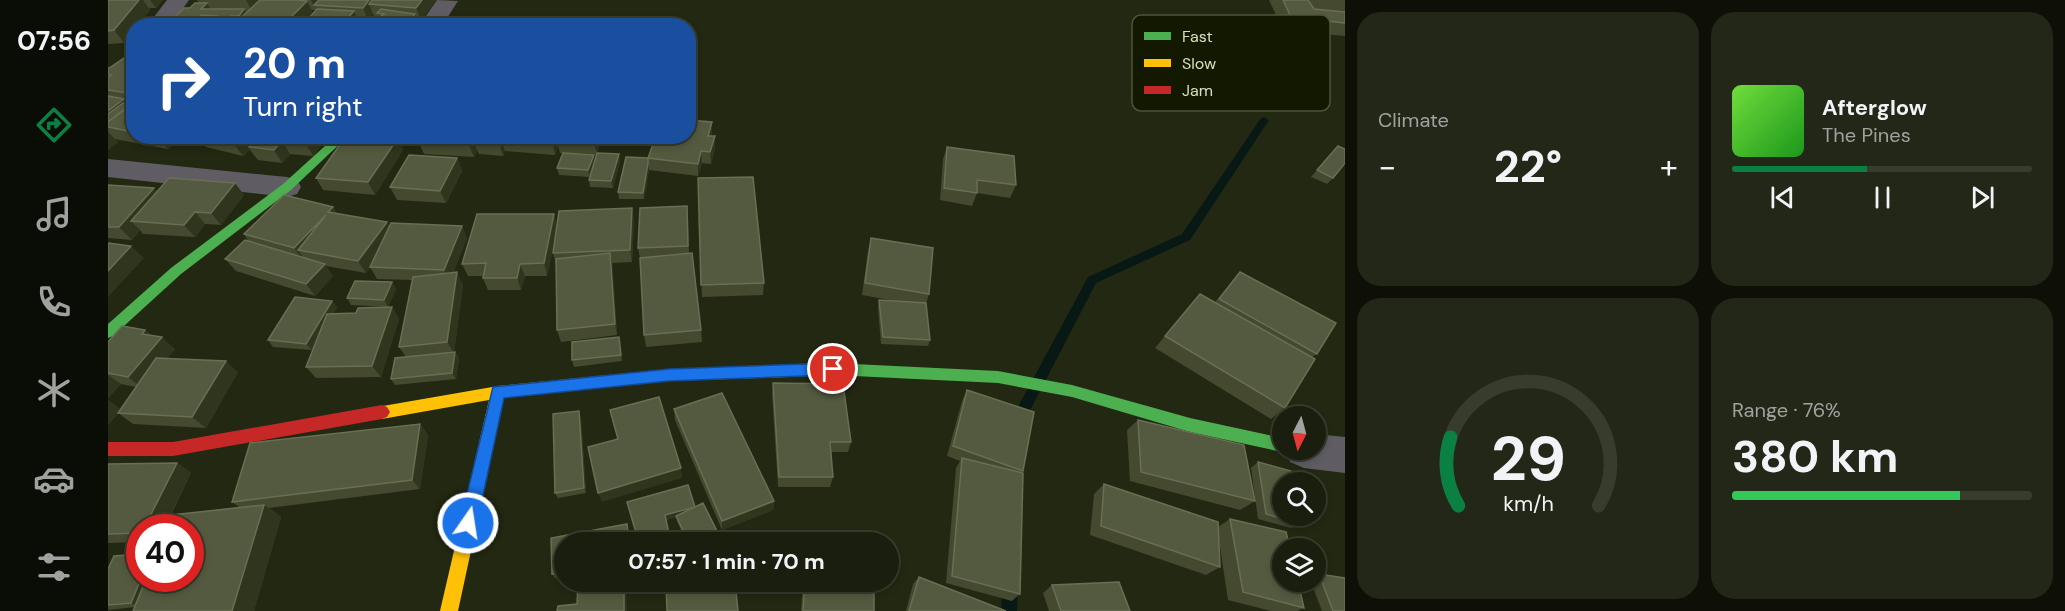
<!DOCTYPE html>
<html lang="en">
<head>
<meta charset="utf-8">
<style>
  :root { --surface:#1a1e0e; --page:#232717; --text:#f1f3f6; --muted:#9fa29e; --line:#383c2e; --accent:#0b8043 }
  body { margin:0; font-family:"DM Sans",sans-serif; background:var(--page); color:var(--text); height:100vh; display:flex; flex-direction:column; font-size:22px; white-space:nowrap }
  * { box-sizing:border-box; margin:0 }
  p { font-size:20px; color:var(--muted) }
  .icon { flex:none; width:33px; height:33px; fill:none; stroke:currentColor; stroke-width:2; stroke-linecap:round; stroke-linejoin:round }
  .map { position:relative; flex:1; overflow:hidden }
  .drawer { display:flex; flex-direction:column; gap:12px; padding:12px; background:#0e1008; width:720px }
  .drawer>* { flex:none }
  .banner { position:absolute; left:18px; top:18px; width:570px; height:126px; border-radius:24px; box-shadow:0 3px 9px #0003,0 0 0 2px var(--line); background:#1a4fa0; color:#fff; overflow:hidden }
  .needle { width:39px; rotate:186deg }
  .buttons { position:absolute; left:1164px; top:406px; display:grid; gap:12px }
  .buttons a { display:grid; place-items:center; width:54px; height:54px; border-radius:50%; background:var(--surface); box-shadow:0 3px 9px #0003,0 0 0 2px var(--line); font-size:30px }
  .speed { position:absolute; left:18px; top:514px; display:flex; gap:12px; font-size:30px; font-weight:700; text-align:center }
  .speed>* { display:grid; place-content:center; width:78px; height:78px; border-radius:50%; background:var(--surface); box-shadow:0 3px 9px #0003,0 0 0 2px var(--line); line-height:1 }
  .speed .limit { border:9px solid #d22; background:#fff; color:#111 }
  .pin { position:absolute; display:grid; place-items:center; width:51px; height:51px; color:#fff; margin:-26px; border:3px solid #fff; border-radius:50%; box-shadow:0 2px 6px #0007 }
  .me { position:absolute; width:66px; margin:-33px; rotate:13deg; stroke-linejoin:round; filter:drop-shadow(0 0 4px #0008) }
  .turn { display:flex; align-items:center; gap:21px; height:126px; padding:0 18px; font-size:27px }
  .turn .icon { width:78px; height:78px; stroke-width:2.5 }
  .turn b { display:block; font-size:42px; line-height:51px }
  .big { font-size:45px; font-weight:700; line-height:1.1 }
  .drawer .card { flex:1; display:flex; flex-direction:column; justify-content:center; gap:9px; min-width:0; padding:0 21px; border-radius:24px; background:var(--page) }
  .drawer .dial { align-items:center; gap:0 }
  .dial svg { height:156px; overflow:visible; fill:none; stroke:var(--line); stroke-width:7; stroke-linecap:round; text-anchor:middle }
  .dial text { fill:var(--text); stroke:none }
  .song { display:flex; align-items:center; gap:18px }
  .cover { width:72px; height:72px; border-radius:9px; background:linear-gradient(135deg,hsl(100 70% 55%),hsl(120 70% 35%)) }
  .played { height:6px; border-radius:3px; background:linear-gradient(90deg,var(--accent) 45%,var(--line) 45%) }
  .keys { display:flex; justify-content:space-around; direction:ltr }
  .heat { display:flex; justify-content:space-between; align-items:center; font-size:33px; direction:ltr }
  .charge { height:9px; border-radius:4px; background:linear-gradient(90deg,#34c759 76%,var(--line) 0) }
  .drawer .tiles { flex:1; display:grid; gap:12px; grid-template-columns:repeat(2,1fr) }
  .trip { position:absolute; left:446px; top:532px; width:345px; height:60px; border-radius:30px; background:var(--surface); box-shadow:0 3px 9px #0003,0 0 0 2px var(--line); font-weight:700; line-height:60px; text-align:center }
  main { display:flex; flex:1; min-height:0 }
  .tab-bar { display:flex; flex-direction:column; width:108px; justify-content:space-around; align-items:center; background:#0a0c06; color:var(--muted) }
  .tab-bar .icon { width:42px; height:42px }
  .tab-bar .current { color:var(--accent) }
  .tab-bar b { font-size:27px; color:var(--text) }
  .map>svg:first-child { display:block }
</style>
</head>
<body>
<main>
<nav class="tab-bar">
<b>07:56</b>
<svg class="icon current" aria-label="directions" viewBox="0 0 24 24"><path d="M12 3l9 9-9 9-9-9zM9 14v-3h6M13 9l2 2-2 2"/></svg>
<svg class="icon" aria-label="music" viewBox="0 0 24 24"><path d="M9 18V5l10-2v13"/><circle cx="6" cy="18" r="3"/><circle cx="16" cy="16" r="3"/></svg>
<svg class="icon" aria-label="phone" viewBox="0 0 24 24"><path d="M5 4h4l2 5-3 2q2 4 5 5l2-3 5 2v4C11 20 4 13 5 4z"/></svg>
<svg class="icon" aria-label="climate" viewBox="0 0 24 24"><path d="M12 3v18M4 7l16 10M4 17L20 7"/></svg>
<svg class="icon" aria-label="car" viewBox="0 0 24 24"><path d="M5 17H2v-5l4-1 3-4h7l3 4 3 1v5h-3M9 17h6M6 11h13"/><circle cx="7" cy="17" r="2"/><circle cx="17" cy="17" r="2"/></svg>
<svg class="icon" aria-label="filters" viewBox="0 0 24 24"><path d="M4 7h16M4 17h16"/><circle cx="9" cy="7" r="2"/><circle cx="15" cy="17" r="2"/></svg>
</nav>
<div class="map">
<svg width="1237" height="611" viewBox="0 0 1237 611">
  <rect width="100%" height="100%" fill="#232812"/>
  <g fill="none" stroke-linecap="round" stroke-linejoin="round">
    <!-- stream -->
    <g fill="#081915" fill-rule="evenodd">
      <path d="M1156,117L1161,120L1082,240L988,283L914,426L909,428L904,426L902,422L904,418L980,277L1074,234L1153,118Z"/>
      <path d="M902,578L908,580L910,586L909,611H893L894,586L896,580Z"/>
    </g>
    <!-- street -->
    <g fill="#5f5d63" fill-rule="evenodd">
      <path d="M59,0H81L62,26H39Z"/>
      <path d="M329,0L350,1L334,26H311Z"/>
      <path d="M0,159L179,177L189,180L193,187L189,194L179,197L0,177Z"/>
      <path d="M1208,434L1237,437V473L1196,468L1182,462L1177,450H1208Z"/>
    </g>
    <!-- fast -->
    <g fill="#4caf50" fill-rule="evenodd">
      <path d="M228,136H240L183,190L73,274L5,336L0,338V324L63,268L175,184Z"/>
      <path d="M725,363L890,371L964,385L1082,418L1174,438V450H1180L1174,452L1082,432L964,397L890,383L725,375L680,377L675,375L673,371L675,367L680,365Z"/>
    </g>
    <!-- slow -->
    <path fill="#ffc107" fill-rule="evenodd" d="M680,365L685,367L687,371L685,375L680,377L561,381L396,398L350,611H332L381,400L274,419L269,417L266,412L269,407L390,386L561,369Z"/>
    <!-- jam -->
    <path fill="#c62828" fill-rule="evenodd" d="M274,405L279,407L282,412L279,417L274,419L65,456H0V442H65Z"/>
  </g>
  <!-- wall -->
  <g fill="#444930" fill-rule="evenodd">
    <path d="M0,0H55L48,8H41L42,10L29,26H26L16,43L0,44Z"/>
    <path d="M89,0H328L313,20H309L311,26H194L208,10H203L193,26H67L70,21L67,17L91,3ZM265,14L266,17H270V18L264,24L251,23L249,19L260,20Z"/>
    <path d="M1161,0H1237V36L1175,30Z"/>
    <path d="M26,54V136H74L60,149L7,139L10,142L0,150V66L2,68Z"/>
    <path d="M90,136H221L205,156L182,154L174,163L150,160L142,150L135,156L98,147Z"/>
    <path d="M238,136H305L301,142H291L295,150L267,195L215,190L208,178Z"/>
    <path d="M308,136H494L489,153L511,154L512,161L505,188L482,187L481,180L482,177L451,175L449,168L455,153H452L450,146L447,155L397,151L395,156L371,154L369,150L366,157L316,154ZM463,153L489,154L487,160Z"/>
    <path d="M604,136L607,149L603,164L594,163L590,176L541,170L536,199H511L510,192L540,158Z"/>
    <path d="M1230,146L1225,178L1219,184L1203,177Z"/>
    <path d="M839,147L908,185L902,198L869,193L864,206L832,200L835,159Z"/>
    <path d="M349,158L354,171L338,203L289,200L282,187Z"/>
    <path d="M590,178L656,283L655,295L594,297Z"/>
    <path d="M0,185L49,192L136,195L113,225L97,224L87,237L35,234L32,230L24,240L0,238Z"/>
    <path d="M225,207L229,214L279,222L281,227L354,226L359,238L345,273L355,285L346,352H347L351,358L348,379L287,385L283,379L298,357L291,347L304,280L269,279L262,267L258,273L218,266L225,276L207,296L128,271L117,259L141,242L136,234Z"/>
    <path d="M524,208L526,221L524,262L504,263L509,335L453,342L449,330L448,264L445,253L447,239L439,276H417L413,290H380L375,278V276H360L354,264L449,225Z"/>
    <path d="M580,219L581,254L593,330L594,342L538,347L536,335L532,258L530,248Z"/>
    <path d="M763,238L821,294L818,304L822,340L820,346L773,344L770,307L771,300L788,301L754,295L760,251Z"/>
    <path d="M1132,272L1209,354L1204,357L1177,408L1163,419L1047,348L1092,294L1107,302Z"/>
    <path d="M284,282L288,289L280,307L243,305L239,298Z"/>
    <path d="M224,301L229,307L225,314L248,313L284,307L291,319L273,377L208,378L198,367L207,345L204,350L165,347L160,340Z"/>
    <path d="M37,330L43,335L67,349L59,358L130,372L98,428L25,424L10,413L12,411L0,425V400L13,410L28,387L13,384L0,398V342Z"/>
    <path d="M511,337L514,361L466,367L464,360Z"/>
    <path d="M665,383L743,442L740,452H723L725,477L722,487H670L664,394Z"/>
    <path d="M859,390L915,471L913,473L912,594L904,601L838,583L848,468L852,461L839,456L854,401Z"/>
    <path d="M566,409L666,501L665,510L614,530L567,420Z"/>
    <path d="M473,417L478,493L450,498L447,493Z"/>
    <path d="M1030,420L1147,501L1132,510L1022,481L1019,430Z"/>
    <path d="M312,424L320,435L312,489L161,508L173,517L146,611H25L27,607L0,610V569L6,556L32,554V579H82V528H57L62,516L56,528H32V542L0,543V464L69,463L83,473L63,515L131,507L124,502L142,443Z"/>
    <path d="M1150,462L1192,524L1183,528L1150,519L1143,468Z"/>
    <path d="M996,484L1110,527L1122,519L1196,608L1189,611H1163L1120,600L1111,540L1112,567L1098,575L982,535L986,494Z"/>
    <path d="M519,502L587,507L615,543H579L569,521V517L558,520Z"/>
    <path d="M519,524L522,543H456V577L447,578L444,574L443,538Z"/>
    <path d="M1211,574L1237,611H1214L1203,582H1208V576Z"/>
    <path d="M811,577L898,611H798L805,584Z"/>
    <path d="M695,582H766V611H693Z"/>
    <path d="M944,585L1022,611H941L935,593Z"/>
  </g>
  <!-- shaded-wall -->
  <g fill="#30351e">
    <path d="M31,0H35L42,10L29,26H26V30L16,43L6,30Z"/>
    <path d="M42,0H55L48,8Z"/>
    <path d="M138,0H151L144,11Z"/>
    <path d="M203,0H217L206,5L208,10Z"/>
    <path d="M261,0H276L261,4L265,14L260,20L255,8Z"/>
    <path d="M314,0H328L313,20L308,8Z"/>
    <path d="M199,1L205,13L193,26H174Z"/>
    <path d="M99,3L103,10L93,9Z"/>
    <path d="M136,9L140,16L135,22L131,16Z"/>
    <path d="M246,11L251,24L250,26H233Z"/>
    <path d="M307,14L311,26H298Z"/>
    <path d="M93,15L98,22L95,26H85Z"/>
    <path d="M125,17L129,24L127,26H117Z"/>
    <path d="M16,99L22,106L0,122V111Z"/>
    <path d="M604,122V135L601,148L600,136Z"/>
    <path d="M0,132L10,142L0,150Z"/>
    <path d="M50,136H74L60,149Z"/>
    <path d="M134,136H158L141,147L142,150L135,156L126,144Z"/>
    <path d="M203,136H221L205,156L198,144Z"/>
    <path d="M299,136H305L301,142Z"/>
    <path d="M365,136H376L366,141L369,150L366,157L361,145Z"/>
    <path d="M446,136H454L449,140L450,146L447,155L444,142Z"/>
    <path d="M488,136H494L489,154L486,142Z"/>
    <path d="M607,136V149L603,164L602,152Z"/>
    <path d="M290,138L295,150L267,195L260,182Z"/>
    <path d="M393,139L397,151L395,156L391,143Z"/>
    <path d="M174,141L182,154L174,163L166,150Z"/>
    <path d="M593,151L594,163L590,176V164Z"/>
    <path d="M511,154L512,161L505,188L503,181Z"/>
    <path d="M486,155L487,162L482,177L480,170Z"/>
    <path d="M349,158L354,171L338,203L332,191Z"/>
    <path d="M540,163L541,170L536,199L535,193Z"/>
    <path d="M127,183L136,195L113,225L103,213Z"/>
    <path d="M46,188L57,201L23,221L32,230L24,240L11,227Z"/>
    <path d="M225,207L233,220L220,212Z"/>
    <path d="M524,208L526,221L524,262L522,250Z"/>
    <path d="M87,212L97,224L87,237L76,225Z"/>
    <path d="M446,214L450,227L439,276L436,263Z"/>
    <path d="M218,215L190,250L196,259L195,260L186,248Z"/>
    <path d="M279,222L286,235L258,273L250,261Z"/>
    <path d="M354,226L359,238L342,282L336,270Z"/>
    <path d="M23,246L36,258L0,297V271Z"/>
    <path d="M502,253L505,265L509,335L507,324Z"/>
    <path d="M217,264L225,276L207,296L198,284Z"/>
    <path d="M412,264L417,276L413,290L409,278Z"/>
    <path d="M349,272L355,285L346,353L339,342Z"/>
    <path d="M284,282L288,289L280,307L276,300Z"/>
    <path d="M224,301L229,307L204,350L198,344Z"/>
    <path d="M284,307L291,319L273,377L264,366Z"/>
    <path d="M37,330L50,342L34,334Z"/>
    <path d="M54,337L67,349L34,388L20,377Z"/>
    <path d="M347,352L351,358L348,379L344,373Z"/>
    <path d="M118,361L130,372L98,428L84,417Z"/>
    <path d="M0,375L13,384L0,398Z"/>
    <path d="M0,400L13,410L0,425Z"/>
    <path d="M471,411L473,417L478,493L476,488Z"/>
    <path d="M312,424L320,435L312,489L304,480Z"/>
    <path d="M69,463L83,473L56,528H36Z"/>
    <path d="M573,468L574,478L494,502L490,493Z"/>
    <path d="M666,501L665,510L614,530V521Z"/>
    <path d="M156,505L173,517L146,611H124Z"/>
    <path d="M587,507V512L558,520L557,515Z"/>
    <path d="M33,579H44L33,607L23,603Z"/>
    <path d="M516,582H518L519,611H516Z"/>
  </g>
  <!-- building -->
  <g fill="#545a3f" stroke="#686f52" stroke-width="1.5">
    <path d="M0,0H31L6,30L0,31Z"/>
    <path d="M152,0H190L199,1L174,26H124Z"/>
    <path d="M211,0H261L255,8L206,5Z"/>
    <path d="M264,0H314L308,8L261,4Z"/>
    <path d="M1175,0H1200L1206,9L1237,12V23L1183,17Z"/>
    <path d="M87,3H99L93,9H136L131,16H122L125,17L117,26H93L97,22H102L109,16L93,15L85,25H67L74,17H67L76,8H82Z"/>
    <path d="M209,9L246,11L233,26H194Z"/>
    <path d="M273,9L307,14L298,26H267L268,24L263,23L276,14L269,13Z"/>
    <path d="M249,22L264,24V26H247Z"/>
    <path d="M22,54H26V94L0,90V77L3,75L0,74V69Z"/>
    <path d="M0,96L16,99L0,111Z"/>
    <path d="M15,103L23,104L0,122V114Z"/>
    <path d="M26,103V132L0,127V122Z"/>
    <path d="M580,120L604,122L600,136H607L602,152L593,151L590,164L540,158L548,136H580Z"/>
    <path d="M97,136H134L126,144Z"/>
    <path d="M151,136H203L198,144L174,141L166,150L141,147Z"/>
    <path d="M238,136H277L290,138L260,182L208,178Z"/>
    <path d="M314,136H365L361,145L311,141Z"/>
    <path d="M368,136H446L444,142L393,139L391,143L366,141Z"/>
    <path d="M450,136H488L486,142L449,140Z"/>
    <path d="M1230,146L1237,149V163L1225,178L1209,170Z"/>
    <path d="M839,147L906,156L908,185L869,180V193L836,188Z"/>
    <path d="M455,153L486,155L480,170L449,168Z"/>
    <path d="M489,153L511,154L503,181L481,180Z"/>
    <path d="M301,155L349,158L332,191L282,187Z"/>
    <path d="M518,157L540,158V163L535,193L510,192Z"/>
    <path d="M645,177L656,283L593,285L590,178Z"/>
    <path d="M61,178L127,183L103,213L87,212L76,225L23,221Z"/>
    <path d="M0,185L46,188L11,227H0Z"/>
    <path d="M176,195L225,207L220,212L279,222L250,261L190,250L218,215L186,248L136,234Z"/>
    <path d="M579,206L580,246L530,248L532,208Z"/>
    <path d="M524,208L522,250L445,253L451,211Z"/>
    <path d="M369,214H446L436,263L412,264L409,278H375L378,263L354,264Z"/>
    <path d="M283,223L354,226L336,270L262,267Z"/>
    <path d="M763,238L825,248L821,294L757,283Z"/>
    <path d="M137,240L217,264L198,284L117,259Z"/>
    <path d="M0,243L23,246L0,271Z"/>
    <path d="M502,253L507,324L449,330L448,259Z"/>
    <path d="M584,253L593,330L536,335L532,258Z"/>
    <path d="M349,272L339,342L291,347L305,277Z"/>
    <path d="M1132,272L1228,323L1209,354L1111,299Z"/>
    <path d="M247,281L284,282L276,300L239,298Z"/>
    <path d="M1092,294L1207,359L1177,408L1057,336Z"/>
    <path d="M187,297L224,301L198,344L160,340Z"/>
    <path d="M771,300L818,303L822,340L775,337Z"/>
    <path d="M284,307L264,366L198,367L219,314L248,313L250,308Z"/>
    <path d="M14,326L37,330L34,334L54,337L20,377L0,373V342Z"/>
    <path d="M511,337L513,355L464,360V342Z"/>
    <path d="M347,352L344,373L283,379L287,358Z"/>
    <path d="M48,358L118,361L84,417L10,413Z"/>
    <path d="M665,383L735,384L743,442H722L725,477H671Z"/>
    <path d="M859,390L926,412L915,471L845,446Z"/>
    <path d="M614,393L666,501L614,521L566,409Z"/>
    <path d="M551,397L573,468L490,493L480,447L510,439L502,410Z"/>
    <path d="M471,411L476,488L447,493L445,414Z"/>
    <path d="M1030,420L1136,445L1147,501L1033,472Z"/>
    <path d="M312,424L304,480L124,502L142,443Z"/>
    <path d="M854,458L915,473L912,594L844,576Z"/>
    <path d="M1150,462L1183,471L1185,483H1174V516H1191L1192,524L1158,514Z"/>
    <path d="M69,463L36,528H32V533L0,534V464Z"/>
    <path d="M996,484L1110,522L1112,567L993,526Z"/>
    <path d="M580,485L587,507L557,515L563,543H531L519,502Z"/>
    <path d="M595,503L615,543H581L568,516Z"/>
    <path d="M156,505L124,611H25L38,579H82V528H57L63,515Z"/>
    <path d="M1122,519L1178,532L1182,549H1174V582H1190L1196,608L1135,592Z"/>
    <path d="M519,524L521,543H456V572L444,574L443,538Z"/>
    <path d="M32,554V579H33L23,603L0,605V569L6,556Z"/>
    <path d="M1211,574L1237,578V611H1225Z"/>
    <path d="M811,577L898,611H801Z"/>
    <path d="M470,582H516V611H449L450,606L469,604Z"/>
    <path d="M558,582H627L630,611H559Z"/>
    <path d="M697,582H766V611H695Z"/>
    <path d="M1011,582L1022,611H953L944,585Z"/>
  </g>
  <!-- route -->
  <path fill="#1a73e8" stroke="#114b97" stroke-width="1.5" d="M725,363L732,369L725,375L561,381L396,398L369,523L366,529L360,532L354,529L352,523L385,387L561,369Z"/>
  <!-- legend -->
  <rect x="1024" y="15" width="198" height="96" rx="9" fill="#131900" stroke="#4d5538" stroke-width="1.5"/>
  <rect x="1036" y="32" width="27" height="8" fill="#4caf50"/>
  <rect x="1036" y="59" width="27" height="8" fill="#ffc107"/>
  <rect x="1036" y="86" width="27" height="8" fill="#c62828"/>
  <g font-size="16" fill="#d5e0ba">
    <text x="1074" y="42">Fast</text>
    <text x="1074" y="69">Slow</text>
    <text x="1074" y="96">Jam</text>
  </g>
</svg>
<div class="buttons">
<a><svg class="needle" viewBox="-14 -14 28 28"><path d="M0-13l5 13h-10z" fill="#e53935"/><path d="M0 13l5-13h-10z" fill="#9fa29e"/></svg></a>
<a><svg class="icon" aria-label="search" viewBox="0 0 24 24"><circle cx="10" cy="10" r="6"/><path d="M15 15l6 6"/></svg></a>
<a><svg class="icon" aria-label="layers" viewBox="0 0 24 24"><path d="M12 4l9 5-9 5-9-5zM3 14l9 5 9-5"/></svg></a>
</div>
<div class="speed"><div class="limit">40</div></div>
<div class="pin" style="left:725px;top:369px;background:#d93025"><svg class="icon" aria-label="arrive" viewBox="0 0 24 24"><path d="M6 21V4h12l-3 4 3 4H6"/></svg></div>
<svg class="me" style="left:360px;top:523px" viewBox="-20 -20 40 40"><circle r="17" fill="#1a73e8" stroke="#fff" stroke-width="3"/><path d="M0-11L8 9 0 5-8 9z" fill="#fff"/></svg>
<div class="trip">07:57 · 1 min · 70 m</div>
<div class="banner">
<div class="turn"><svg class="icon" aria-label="right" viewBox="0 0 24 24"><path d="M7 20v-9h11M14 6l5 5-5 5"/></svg><div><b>20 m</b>Turn right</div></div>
</div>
</div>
<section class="drawer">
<div class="tiles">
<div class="card"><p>Climate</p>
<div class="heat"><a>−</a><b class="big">22°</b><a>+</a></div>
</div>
<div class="card">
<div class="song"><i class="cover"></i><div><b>Afterglow</b><p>The Pines</p></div></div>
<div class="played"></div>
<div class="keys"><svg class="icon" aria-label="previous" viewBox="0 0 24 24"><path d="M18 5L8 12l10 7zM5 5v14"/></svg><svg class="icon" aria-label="pause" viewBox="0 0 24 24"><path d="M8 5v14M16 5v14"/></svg><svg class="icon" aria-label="next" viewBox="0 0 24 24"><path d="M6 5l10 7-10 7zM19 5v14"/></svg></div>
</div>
<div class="card dial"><svg viewBox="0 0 100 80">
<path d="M14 69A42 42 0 1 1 86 69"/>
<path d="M14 69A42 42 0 0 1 10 34" stroke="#0b8043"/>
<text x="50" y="56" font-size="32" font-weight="700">29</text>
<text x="50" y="72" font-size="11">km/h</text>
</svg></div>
<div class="card"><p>Range · 76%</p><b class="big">380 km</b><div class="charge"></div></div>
</div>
</section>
</main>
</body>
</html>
